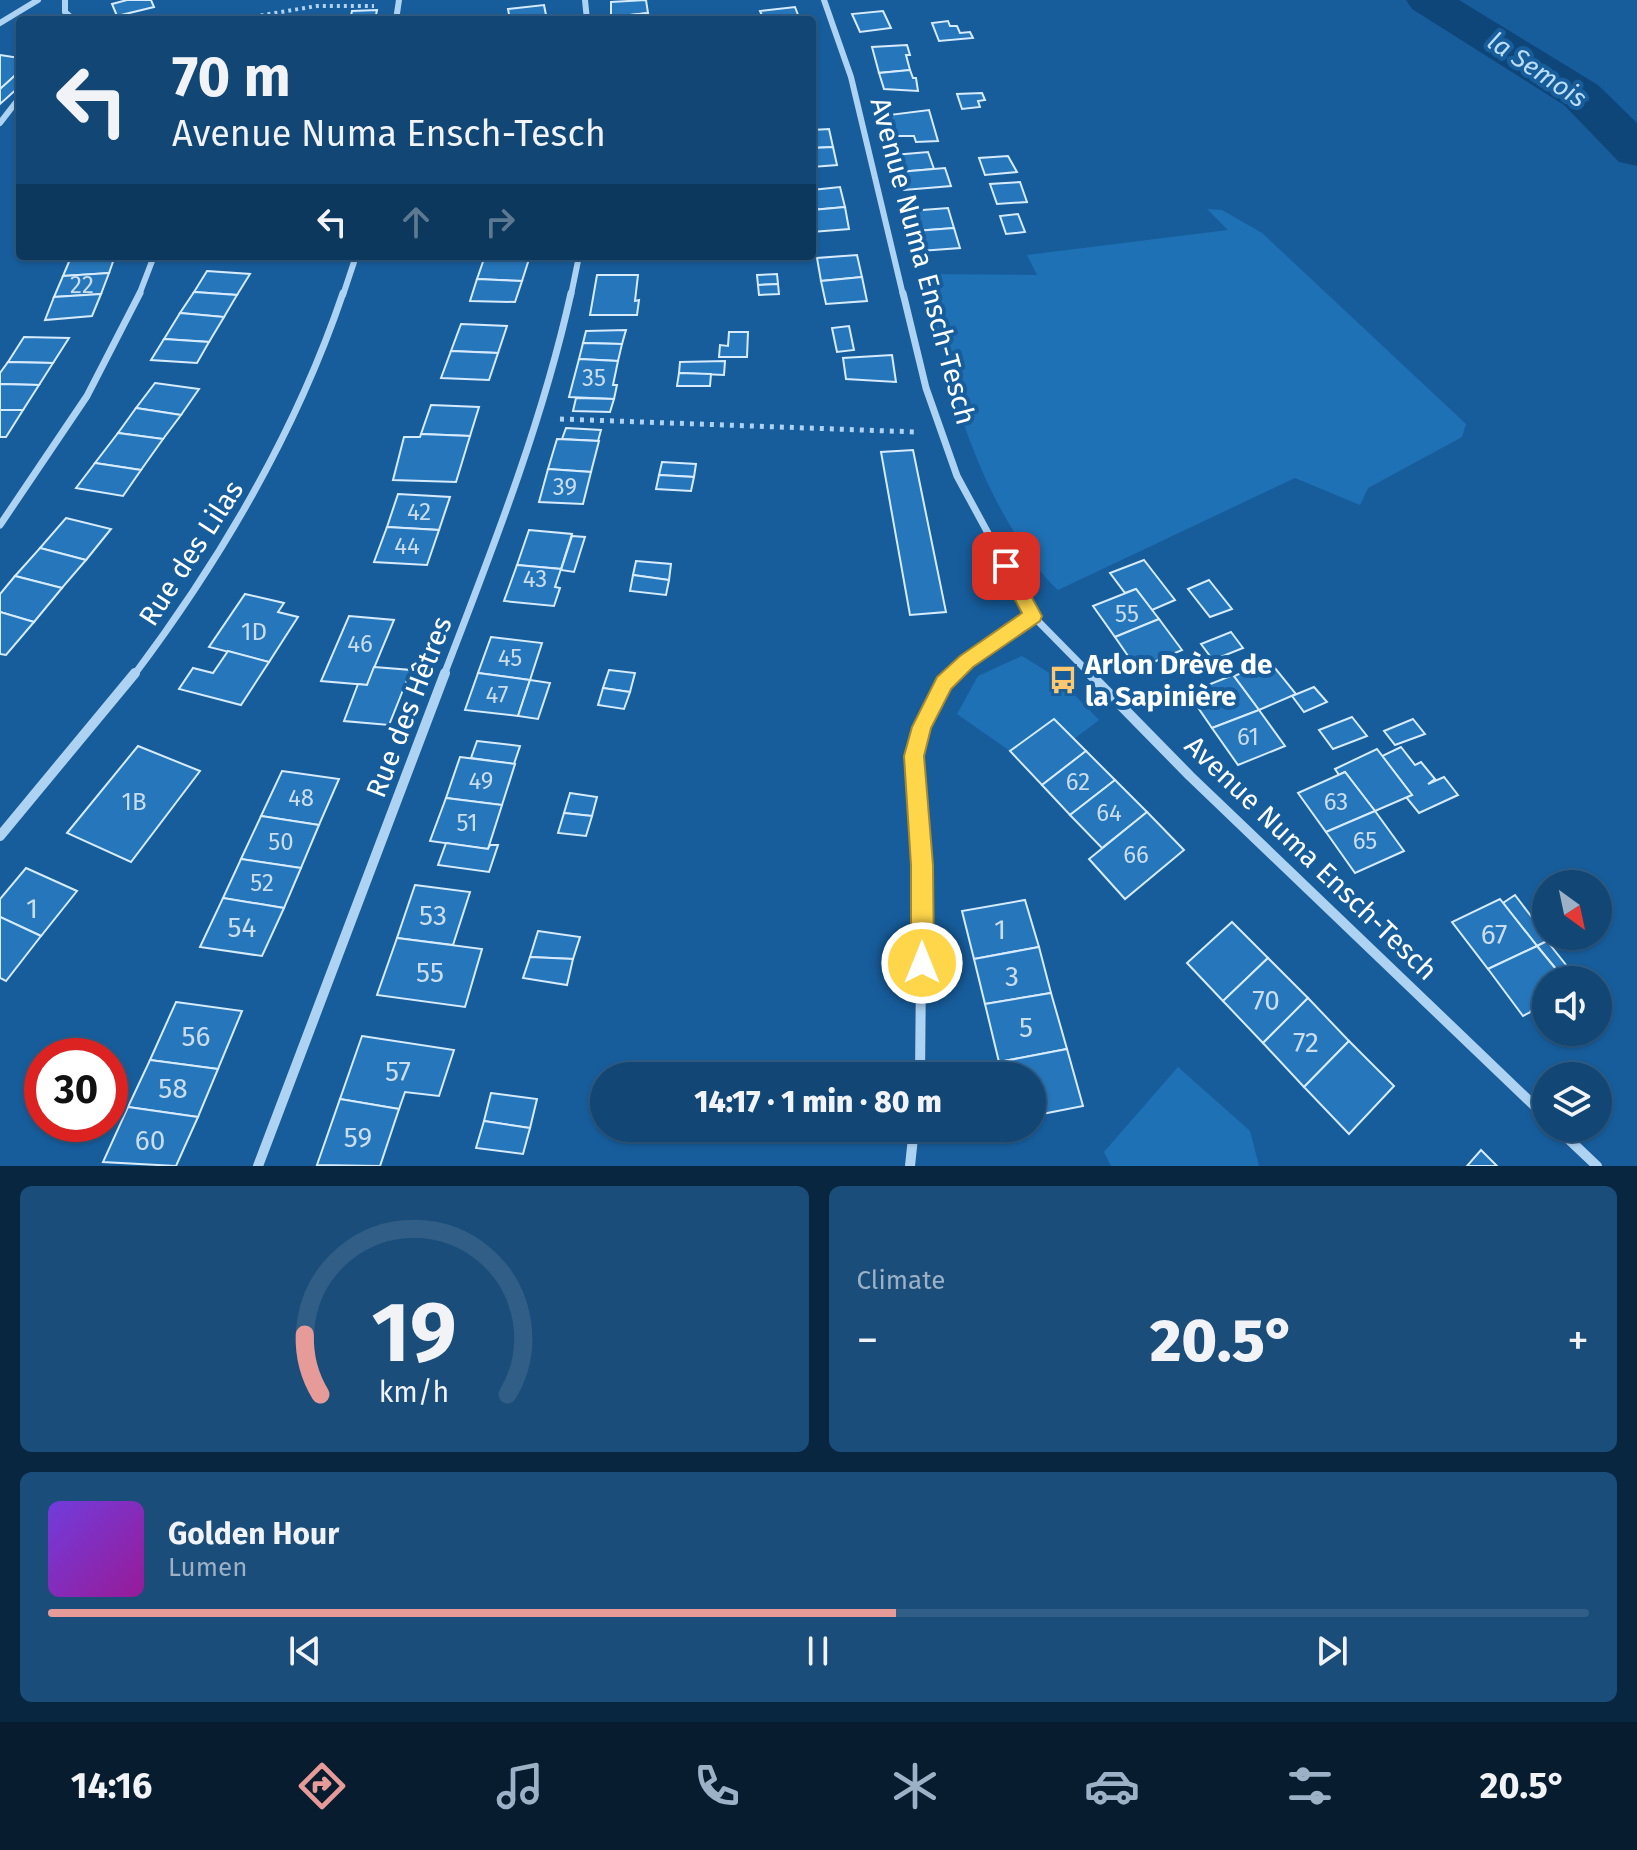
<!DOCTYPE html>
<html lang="en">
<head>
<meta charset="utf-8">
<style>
  :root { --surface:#114675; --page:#1a4d7a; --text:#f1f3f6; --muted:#9cb1c5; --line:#305e87; --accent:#e69b98 }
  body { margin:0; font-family:"Fira Sans",sans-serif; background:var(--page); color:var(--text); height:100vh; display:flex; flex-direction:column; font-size:30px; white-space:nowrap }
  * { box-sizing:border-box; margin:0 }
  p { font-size:26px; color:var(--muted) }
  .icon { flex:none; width:44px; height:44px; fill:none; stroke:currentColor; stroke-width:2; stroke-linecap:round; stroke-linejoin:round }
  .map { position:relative; height:1166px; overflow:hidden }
  .panel { display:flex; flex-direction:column; gap:20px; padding:20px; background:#092640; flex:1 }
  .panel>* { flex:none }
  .banner { position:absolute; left:16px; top:16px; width:800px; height:244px; border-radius:8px; box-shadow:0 2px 6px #0004,0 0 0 2px var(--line); background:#114675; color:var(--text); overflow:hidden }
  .needle { width:52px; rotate:147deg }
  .fabs { position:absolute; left:1532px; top:870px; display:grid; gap:16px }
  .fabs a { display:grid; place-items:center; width:80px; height:80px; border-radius:50%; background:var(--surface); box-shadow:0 2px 6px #0004,0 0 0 2px var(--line); font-size:40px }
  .speed { position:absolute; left:24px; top:1038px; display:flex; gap:16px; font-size:40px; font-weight:700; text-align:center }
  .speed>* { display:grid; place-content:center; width:104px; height:104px; border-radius:50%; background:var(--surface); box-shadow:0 2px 6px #0004,0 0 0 2px var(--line); line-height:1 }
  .speed .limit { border:12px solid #d22; background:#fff; color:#111 }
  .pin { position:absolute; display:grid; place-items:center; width:68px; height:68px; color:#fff; margin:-34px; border-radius:16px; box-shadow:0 4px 12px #0006 }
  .me { position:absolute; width:88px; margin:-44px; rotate:0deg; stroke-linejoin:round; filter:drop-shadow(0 0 6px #0008) }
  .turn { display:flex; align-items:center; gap:28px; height:168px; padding:0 24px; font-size:36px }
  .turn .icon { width:104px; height:104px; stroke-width:2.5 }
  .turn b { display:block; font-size:56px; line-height:68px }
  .lanes { display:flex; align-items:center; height:76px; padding:0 24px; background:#0003; justify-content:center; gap:40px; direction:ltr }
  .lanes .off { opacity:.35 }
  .big { font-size:60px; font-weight:800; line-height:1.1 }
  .panel .widget { flex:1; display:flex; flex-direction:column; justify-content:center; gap:12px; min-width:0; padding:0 28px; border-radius:12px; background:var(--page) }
  .panel .dial { align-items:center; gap:0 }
  .dial svg { height:208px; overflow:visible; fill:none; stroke:var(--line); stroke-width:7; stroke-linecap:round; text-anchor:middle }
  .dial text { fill:var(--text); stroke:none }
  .song { display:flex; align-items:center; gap:24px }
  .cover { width:96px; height:96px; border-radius:12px; background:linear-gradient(135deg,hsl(260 70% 55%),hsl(300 70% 35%)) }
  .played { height:8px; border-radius:4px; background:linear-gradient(90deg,var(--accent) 55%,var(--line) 55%) }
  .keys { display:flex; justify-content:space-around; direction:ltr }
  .heat { display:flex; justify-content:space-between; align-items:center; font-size:44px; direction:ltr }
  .panel .tiles { flex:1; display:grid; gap:20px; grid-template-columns:1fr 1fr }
  .widget:last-child { grid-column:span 2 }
  .trip { position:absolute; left:590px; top:1062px; width:456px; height:80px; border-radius:40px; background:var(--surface); box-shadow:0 2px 6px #0004,0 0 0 2px var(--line); font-weight:800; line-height:80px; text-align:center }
  .tabs { display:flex; height:128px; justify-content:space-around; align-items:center; background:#071c2f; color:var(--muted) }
  .tabs .icon { width:56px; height:56px }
  .tabs .current { color:var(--accent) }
  .tabs b { font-size:36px; color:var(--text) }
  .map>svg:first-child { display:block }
</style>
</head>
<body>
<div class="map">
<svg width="1637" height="1166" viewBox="0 0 1637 1166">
  <rect width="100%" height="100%" fill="#175d9c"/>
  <!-- green -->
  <g fill="#1f71b6">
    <path d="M1207,209L1222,210L1262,233L1466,424L1462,437L1368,488L1360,505L1295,478L1058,590C1040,574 1030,556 1017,537C966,456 945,365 921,274L1037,275L1027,255L1228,230Z"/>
    <path d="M1022,656L1059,679L1099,720L1074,739L1054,719L1010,751L957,714L978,676Z"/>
    <path d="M1178,1067L1250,1131L1259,1166H1111L1104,1152Z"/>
  </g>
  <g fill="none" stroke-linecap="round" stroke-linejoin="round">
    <!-- river -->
    <path fill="#0f4679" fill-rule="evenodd" d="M1406,0H1459L1598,85L1637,123V166L1619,162L1564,105L1412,9Z"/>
  </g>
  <!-- building -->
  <g fill="#2676bb" stroke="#d6ebfd" stroke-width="2">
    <path d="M127,0H151L154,7L117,16L112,4Z"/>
    <path d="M646,0L648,13L611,17V2Z"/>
    <path d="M544,5L547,20H510L508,9Z"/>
    <path d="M795,7L800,20H764L760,11Z"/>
    <path d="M377,10L375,20H350L352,11Z"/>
    <path d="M883,11L891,28L860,32L852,14Z"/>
    <path d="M648,13L649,20L612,19L611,17Z"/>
    <path d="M948,21L950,26H957L960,33L970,32L973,38L939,41L932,23Z"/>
    <path d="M907,45L910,55H906L910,70L879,73L872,47Z"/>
    <path d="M0,55L20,58V71L0,89Z"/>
    <path d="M910,70L913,78H916L918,91L884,89L879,73Z"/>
    <path d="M20,71V86L0,104V89Z"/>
    <path d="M982,93L985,100L978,101L980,107L962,109L957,94Z"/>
    <path d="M929,110L938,141L916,142L914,136H886L881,116Z"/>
    <path d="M829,129L833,147L812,148V130Z"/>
    <path d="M833,147L837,165L812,167V148Z"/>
    <path d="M928,152L934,169L899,172L894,155Z"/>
    <path d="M1008,156L1017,172L985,175L979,158Z"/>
    <path d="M945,168L951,186L904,190L899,172Z"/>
    <path d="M1020,182L1027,202L997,204L990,184Z"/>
    <path d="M840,187L845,207L812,210V190Z"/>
    <path d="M845,207L849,229L812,232V210Z"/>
    <path d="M948,208L954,228L915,231L910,211Z"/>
    <path d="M1018,214L1025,232L1006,234L1000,216Z"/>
    <path d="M954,228L960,248L920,251L915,231Z"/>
    <path d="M857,255L862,277L821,281L817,258Z"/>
    <path d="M115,256L109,273L63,276L71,257Z"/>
    <path d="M485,256H530L522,281L477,279Z"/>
    <path d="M207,271L250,274L237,295L194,292Z"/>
    <path d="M109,273L101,294L54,297L63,276Z"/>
    <path d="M777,274L778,284L758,285L757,275Z"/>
    <path d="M597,275H638L635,301L639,300L637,315H590Z"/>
    <path d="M862,277L867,301L826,304L821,281Z"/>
    <path d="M477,279L522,281L515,302L470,301Z"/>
    <path d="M778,284L779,294L759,295L758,285Z"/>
    <path d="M194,292L237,295L224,317L180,313Z"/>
    <path d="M101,294L92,316L45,320L54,297Z"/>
    <path d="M180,313L224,317L209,342L164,339Z"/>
    <path d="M461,324L507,326L498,353L451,351Z"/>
    <path d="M849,326L854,350L837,352L832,328Z"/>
    <path d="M626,330L622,344L583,343L586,331Z"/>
    <path d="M729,332H748L747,357H719L720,345L728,346Z"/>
    <path d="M24,337L69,338L53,363L8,362Z"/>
    <path d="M164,339L209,342L197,363L151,360Z"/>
    <path d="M583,343L622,344L618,361L579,359Z"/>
    <path d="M451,351L498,353L489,380L441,378Z"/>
    <path d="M892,355L896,382L846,379L843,358Z"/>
    <path d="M579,359L618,361L613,385H617L614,399L569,397Z"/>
    <path d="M725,361L724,375L679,373L680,362Z"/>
    <path d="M8,362L53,363L39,385L0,384V373Z"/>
    <path d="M679,373L711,374L710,386H677Z"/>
    <path d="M155,383L199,389L181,415L136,408Z"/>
    <path d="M0,384L39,385L23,410H0Z"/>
    <path d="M576,398L614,399L610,412L573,411Z"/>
    <path d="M431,405L479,407L470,436L421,434Z"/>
    <path d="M136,408L181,415L163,439L118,433Z"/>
    <path d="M0,410H23L6,437H0Z"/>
    <path d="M566,428L601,430L598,441L562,439Z"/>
    <path d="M118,433L163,439L141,470L95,463Z"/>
    <path d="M421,434L470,436L456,482L393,480L404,437H420Z"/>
    <path d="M557,439L599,441L591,472L548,469Z"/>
    <path d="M913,450L946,612L910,615L881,452Z"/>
    <path d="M662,462L696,464L694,477L659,475Z"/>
    <path d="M95,463L141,470L123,496L76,488Z"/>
    <path d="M548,469L591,472L583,504L539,502Z"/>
    <path d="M659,475L694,477L691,491L656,489Z"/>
    <path d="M398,494L450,497L439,530L387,527Z"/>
    <path d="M66,518L111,529L86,560L40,548Z"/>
    <path d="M387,527L439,530L427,565L374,562Z"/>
    <path d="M529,530L572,534L561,569L517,565Z"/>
    <path d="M572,536L585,537L574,572L561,570Z"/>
    <path d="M40,548L86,560L62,588L15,576Z"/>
    <path d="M1144,560L1175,600L1152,610L1136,589L1125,593L1110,573Z"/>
    <path d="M636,561L671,564L669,580L633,575Z"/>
    <path d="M517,565L561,569L555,587L560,588L554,606L504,601Z"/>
    <path d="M633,575L669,580L666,595L630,591Z"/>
    <path d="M15,576L62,588L34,622L0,612V594Z"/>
    <path d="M1209,580L1232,609L1210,617L1188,589Z"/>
    <path d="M1136,589L1159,619L1115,637L1093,606Z"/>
    <path d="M245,594L284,603L278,612L298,617L269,662L209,647Z"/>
    <path d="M0,612L34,622L6,655L0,654Z"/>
    <path d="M349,616L394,620L367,685L321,681Z"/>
    <path d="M1159,619L1182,650L1137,669L1115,637Z"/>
    <path d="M1231,632L1243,648L1213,660L1201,644Z"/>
    <path d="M491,637L542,643L530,680L478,673Z"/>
    <path d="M228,651L269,662L241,705L179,689L193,668L213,673Z"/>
    <path d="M1270,662L1296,694L1259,710L1234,676Z"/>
    <path d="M374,667L411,670L389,725L344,721L358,684L367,685Z"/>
    <path d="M609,670L635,673L630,692L603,688Z"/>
    <path d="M478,673L530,680L518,716L465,710Z"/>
    <path d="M1233,675L1259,710L1212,728L1188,693Z"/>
    <path d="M530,680L550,683L538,719L518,716Z"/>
    <path d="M1314,687L1327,702L1304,712L1292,696Z"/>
    <path d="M603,688L630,692L624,709L598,705Z"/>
    <path d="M1259,710L1285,746L1238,765L1212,728Z"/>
    <path d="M1352,717L1367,736L1333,749L1319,730Z"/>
    <path d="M1054,719L1086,751L1042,785L1010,751Z"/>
    <path d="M1413,719L1425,734L1395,745L1384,731Z"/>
    <path d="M477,741L520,746L514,764L471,758Z"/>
    <path d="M138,746L200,771L131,862L67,833Z"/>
    <path d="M1401,747L1415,765L1421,762L1435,779L1428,784L1444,777L1458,795L1419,813L1406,797L1412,795L1382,756Z"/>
    <path d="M1377,749L1412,795L1375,811L1345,772L1339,775L1335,769Z"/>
    <path d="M1086,751L1115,780L1070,815L1042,785Z"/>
    <path d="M460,757L515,764L502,805L446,798Z"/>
    <path d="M282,771L339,779L319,825L261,816Z"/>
    <path d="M1345,772L1375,811L1326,832L1298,793Z"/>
    <path d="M1115,780L1147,812L1102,848L1070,815Z"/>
    <path d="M570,793L597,797L592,816L564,813Z"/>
    <path d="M446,798L502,805L488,849L430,841Z"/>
    <path d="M1375,811L1404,851L1355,873L1326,832Z"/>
    <path d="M1147,812L1184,850L1125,899L1089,859Z"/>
    <path d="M564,813L592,816L586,836L558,833Z"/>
    <path d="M261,816L319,825L301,868L241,859Z"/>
    <path d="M446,843L488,849L490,845H498L489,872L438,865Z"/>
    <path d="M241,859L301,868L284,908L223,898Z"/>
    <path d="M26,868L77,891L41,936L0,917V899Z"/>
    <path d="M415,885L470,892L453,945L397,938Z"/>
    <path d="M1515,895L1546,936L1551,939L1537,946L1503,903Z"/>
    <path d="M223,898L284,908L262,956L200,947Z"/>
    <path d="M1500,899L1537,946L1488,969L1452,922Z"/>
    <path d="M1025,900L1039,947L974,959L962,911Z"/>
    <path d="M0,917L41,936L6,981L0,978Z"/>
    <path d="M1232,922L1268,958L1223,1001L1187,963Z"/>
    <path d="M538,931L580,937L573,959L530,957Z"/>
    <path d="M397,938L482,949L465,1007L377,995Z"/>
    <path d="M1547,941L1578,980H1565L1537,946Z"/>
    <path d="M1537,946L1565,980H1546V1004L1523,1016L1488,969Z"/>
    <path d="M1039,947L1051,993L985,1004L974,959Z"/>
    <path d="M530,957L573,959L567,985L523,978Z"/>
    <path d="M1268,958L1308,998L1263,1043L1223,1001Z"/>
    <path d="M1051,993L1067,1049L999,1062L985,1004Z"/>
    <path d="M1308,998L1349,1041L1304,1087L1263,1043Z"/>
    <path d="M176,1002L242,1011L218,1069L150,1060Z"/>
    <path d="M1546,1004V1031L1531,1011Z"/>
    <path d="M362,1036L454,1050L439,1096L405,1092L399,1109L340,1099Z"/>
    <path d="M1349,1041L1394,1086L1349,1134L1304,1087Z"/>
    <path d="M1067,1049L1083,1106L1032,1116V1076H1003L999,1062Z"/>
    <path d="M150,1060L218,1069L198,1117L128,1107Z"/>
    <path d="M491,1093L537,1099L530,1128L484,1121Z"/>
    <path d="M340,1099L399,1109L380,1166L317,1165Z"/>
    <path d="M128,1107L198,1117L176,1166L103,1162Z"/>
    <path d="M484,1121L530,1128L523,1154L476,1148Z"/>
    <path d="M1481,1150L1497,1166H1467Z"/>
  </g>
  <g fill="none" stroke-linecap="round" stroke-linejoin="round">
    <!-- path-far1 -->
    <path stroke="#aed3f2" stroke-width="4" stroke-dasharray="3 4" stroke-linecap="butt" d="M233,20L317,6H374"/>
    <!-- path -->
    <path stroke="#aed3f2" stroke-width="5" stroke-dasharray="4 6" stroke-linecap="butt" d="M560,419L917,432"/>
    <!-- street-far2 -->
    <g stroke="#aed3f2" stroke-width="6">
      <path d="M65,0V12L74,20"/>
      <path d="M585,0L587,20"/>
      <path d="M824,0L851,77L903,295"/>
      <path d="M396,20L399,0"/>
      <path d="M0,23L38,0"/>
      <path d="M0,123L20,97"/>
      <path d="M139,295L154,256"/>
      <path d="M343,295L356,256"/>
      <path d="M571,295L579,256"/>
    </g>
    <!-- street-far1 -->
    <g stroke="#aed3f2" stroke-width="7">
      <path d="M903,293L926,388L957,476L1033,616L1091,675"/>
      <path d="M0,525L87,396L140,293"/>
      <path d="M134,675C222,558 296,432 343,293"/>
      <path d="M444,675C492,550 542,424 571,293"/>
      <path d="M953,675L966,662L1033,616"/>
    </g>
    <!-- street -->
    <g stroke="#aed3f2" stroke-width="10">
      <path d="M1089,673L1190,776L1546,1117"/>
      <path d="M0,836L135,673"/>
      <path d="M920,1076L922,865L914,756L922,727L944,683L955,673"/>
      <path d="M1557,1128L1597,1166"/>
      <path d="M258,1166L445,673"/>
      <path d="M910,1166L914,1128"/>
    </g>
  </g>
  <!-- route -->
  <path fill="#ffd54a" stroke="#a68a30" stroke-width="2" d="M1006,559L1012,561L1042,616L1040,621L973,667L951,689L931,728L924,756L933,865L934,963L930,971L922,974L914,971L911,963V865L904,756L912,727L937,677L960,656L1022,613L997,566Z"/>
  <!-- icons -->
  <defs>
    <symbol id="bus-bare" viewBox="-9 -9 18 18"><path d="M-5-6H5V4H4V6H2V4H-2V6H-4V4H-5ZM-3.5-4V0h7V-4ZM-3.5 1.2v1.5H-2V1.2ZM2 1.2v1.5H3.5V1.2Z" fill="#ffc86f" stroke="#175d9c" stroke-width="2.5" paint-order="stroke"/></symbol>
  </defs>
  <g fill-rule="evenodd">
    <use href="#bus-bare" x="1043" y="660" width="40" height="40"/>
  </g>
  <g text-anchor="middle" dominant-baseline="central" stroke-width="8" stroke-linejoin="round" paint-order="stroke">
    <!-- number labels -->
    <g font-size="24" fill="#c9ddee">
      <text x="82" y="285">22</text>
      <text x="594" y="378">35</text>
      <text x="565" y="487">39</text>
      <text x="419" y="512">42</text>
      <text x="407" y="546">44</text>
      <text x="535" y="579">43</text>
      <text x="1127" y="614">55</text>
      <text x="254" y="632">1D</text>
      <text x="360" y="644">46</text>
      <text x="510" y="658">45</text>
      <text x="497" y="695">47</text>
      <text x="1248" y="737">61</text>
      <text x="481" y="781">49</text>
      <text x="1078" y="782">62</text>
      <text x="301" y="798">48</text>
      <text x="134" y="802">1B</text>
      <text x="1336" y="802">63</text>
      <text x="1109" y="813">64</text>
      <text x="467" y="823">51</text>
      <text x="1365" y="841">65</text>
      <text x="281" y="842">50</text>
      <text x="1136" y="855">66</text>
      <text x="262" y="883">52</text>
    </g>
    <!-- far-water labels -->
    <g font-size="26" font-style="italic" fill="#baddf9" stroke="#175d9c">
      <text transform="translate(1537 70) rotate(34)">la Semois</text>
    </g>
    <!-- street labels -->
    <g font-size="28" fill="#fff" stroke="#175d9c">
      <text transform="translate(923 261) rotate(75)">Avenue Numa Ensch-Tesch</text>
      <text transform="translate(191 553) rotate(-57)">Rue des Lilas</text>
      <text transform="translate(409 707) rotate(-69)">Rue des Hêtres</text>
      <text transform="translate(1311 858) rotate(44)">Avenue Numa Ensch-Tesch</text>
    </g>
    <!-- poi labels -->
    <g font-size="28" font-weight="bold" fill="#fff" stroke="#175d9c" text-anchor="start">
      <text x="1085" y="664">Arlon Drève de<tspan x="1085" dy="32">la Sapinière</tspan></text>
    </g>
    <!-- near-number labels -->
    <g font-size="28" fill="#c9ddee">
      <text x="32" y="908">1</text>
      <text x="433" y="915">53</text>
      <text x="242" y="927">54</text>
      <text x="1000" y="929">1</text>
      <text x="1494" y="934">67</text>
      <text x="430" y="972">55</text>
      <text x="1012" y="976">3</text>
      <text x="1266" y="1000">70</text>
      <text x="1026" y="1027">5</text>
      <text x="196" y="1036">56</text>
      <text x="1306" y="1042">72</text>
      <text x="398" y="1071">57</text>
      <text x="173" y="1088">58</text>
      <text x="358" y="1137">59</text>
      <text x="150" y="1140">60</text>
    </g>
  </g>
</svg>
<div class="fabs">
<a><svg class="needle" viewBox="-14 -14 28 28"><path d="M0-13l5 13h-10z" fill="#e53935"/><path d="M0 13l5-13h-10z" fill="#9cb1c5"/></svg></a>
<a><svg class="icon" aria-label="sound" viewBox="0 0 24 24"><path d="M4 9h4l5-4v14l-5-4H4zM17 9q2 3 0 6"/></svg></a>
<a><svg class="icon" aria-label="layers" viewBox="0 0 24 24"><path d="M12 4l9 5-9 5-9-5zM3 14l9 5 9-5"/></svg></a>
</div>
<div class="speed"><div class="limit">30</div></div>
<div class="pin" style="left:1006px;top:566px;background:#d93025"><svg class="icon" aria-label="arrive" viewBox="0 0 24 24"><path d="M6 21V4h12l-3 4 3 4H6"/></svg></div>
<svg class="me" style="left:922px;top:963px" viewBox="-20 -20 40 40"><circle r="17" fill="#ffd54a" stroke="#fff" stroke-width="3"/><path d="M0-11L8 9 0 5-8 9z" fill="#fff"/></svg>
<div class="trip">14:17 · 1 min · 80 m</div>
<div class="banner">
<div class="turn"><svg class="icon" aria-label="left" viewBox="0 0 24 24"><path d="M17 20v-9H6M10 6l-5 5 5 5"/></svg><div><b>70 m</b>Avenue Numa Ensch-Tesch</div></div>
<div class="lanes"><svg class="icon" aria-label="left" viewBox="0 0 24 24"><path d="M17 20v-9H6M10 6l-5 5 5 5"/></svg><svg class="icon off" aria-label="ahead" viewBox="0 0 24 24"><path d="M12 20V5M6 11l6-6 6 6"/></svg><svg class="icon off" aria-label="right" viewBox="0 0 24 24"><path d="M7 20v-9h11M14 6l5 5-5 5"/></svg></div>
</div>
</div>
<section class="panel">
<div class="tiles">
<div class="widget dial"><svg viewBox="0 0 100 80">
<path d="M14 69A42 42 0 1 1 86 69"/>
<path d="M14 69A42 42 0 0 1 8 46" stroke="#e69b98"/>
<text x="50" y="56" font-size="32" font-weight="700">19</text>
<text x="50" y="72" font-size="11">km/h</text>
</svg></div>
<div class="widget"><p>Climate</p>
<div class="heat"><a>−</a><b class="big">20.5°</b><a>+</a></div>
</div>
<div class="widget">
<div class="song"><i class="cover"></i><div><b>Golden Hour</b><p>Lumen</p></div></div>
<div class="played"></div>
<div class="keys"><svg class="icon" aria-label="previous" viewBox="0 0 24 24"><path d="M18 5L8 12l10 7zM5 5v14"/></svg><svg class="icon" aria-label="pause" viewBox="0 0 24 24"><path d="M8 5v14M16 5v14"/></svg><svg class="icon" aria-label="next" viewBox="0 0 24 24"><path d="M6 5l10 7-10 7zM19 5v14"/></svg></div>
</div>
</div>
</section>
<nav class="tabs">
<b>14:16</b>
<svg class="icon current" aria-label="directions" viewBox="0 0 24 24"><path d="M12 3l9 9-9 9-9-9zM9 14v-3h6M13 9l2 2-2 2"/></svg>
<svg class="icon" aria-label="music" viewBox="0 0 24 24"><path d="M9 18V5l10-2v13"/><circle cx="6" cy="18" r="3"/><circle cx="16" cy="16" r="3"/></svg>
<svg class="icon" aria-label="phone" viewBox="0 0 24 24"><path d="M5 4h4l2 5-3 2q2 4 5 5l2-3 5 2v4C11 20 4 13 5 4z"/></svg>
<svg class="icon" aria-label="climate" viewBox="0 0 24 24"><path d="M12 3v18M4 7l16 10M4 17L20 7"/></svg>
<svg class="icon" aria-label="car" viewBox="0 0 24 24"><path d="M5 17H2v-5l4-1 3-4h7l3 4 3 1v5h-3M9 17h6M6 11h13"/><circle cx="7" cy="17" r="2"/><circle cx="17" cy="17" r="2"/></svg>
<svg class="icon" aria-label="filters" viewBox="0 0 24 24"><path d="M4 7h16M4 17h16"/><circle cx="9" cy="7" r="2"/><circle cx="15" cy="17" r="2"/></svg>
<b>20.5°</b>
</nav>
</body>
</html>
